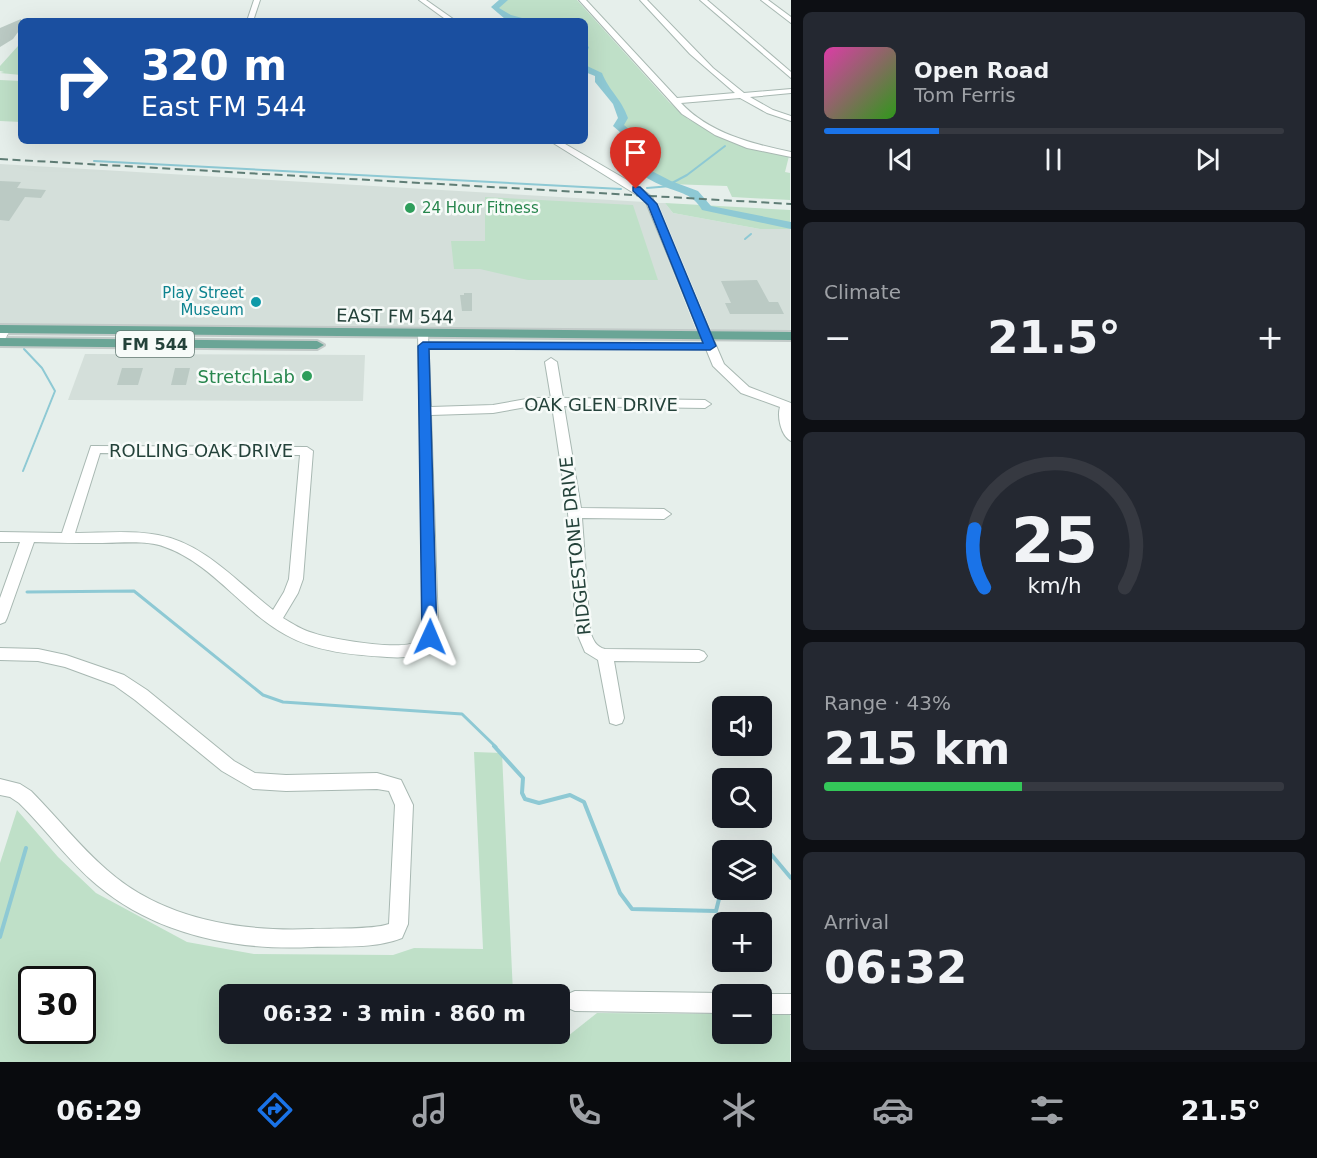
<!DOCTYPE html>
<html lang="en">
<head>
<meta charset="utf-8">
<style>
  :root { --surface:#171b24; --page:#242831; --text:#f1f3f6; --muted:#9ea1a6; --line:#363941; --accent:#1a73e8 }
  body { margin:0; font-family:"DejaVu Sans",sans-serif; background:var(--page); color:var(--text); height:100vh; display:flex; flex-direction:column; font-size:22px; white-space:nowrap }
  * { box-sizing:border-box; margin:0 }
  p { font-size:20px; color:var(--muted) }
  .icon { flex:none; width:33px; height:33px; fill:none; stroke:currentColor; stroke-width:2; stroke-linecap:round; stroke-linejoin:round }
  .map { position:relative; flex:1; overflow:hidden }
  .sheet { display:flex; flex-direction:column; gap:12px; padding:12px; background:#0d0f14; width:526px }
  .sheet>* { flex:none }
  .guide { position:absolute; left:18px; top:18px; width:570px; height:126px; border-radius:9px; box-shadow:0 6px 24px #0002; background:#1a4fa0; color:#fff; overflow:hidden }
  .buttons { position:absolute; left:712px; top:696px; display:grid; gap:12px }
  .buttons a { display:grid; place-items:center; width:60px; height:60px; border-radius:9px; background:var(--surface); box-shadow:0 6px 24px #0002; font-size:30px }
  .speed { position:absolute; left:18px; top:966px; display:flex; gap:12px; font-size:30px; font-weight:700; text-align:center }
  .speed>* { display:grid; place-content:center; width:78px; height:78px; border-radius:50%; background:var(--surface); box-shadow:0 6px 24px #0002; line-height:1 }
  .speed .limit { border:3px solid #111; border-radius:9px; background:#fff; color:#111 }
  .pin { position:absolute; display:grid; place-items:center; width:51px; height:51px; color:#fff; margin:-62px -26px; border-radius:50% 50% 50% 0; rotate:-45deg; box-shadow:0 0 6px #0007 }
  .pin .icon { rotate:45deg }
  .me { position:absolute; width:66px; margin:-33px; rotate:1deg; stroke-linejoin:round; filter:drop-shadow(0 0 4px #0008) }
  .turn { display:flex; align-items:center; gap:21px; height:126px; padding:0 24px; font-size:27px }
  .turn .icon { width:78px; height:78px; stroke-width:2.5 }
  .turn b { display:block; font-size:42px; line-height:51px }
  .big { font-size:45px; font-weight:800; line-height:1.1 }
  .sheet .widget { flex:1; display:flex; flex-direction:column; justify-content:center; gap:9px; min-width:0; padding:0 21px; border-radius:9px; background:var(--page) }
  .sheet .dial { align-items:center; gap:0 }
  .dial svg { height:156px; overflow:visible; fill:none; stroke:var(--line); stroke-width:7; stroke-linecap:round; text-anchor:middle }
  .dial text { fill:var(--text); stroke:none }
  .song { display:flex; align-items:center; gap:18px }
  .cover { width:72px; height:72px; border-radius:9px; background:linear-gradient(135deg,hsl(320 70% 55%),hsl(110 70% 35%)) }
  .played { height:6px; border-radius:3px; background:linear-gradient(90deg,var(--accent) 25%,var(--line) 25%) }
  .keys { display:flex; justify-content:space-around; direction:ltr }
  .heat { display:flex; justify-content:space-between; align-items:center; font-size:33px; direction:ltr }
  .charge { height:9px; border-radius:4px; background:linear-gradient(90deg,#34c759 43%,var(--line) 0) }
  .trip { position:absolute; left:219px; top:984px; width:351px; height:60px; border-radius:9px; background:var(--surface); box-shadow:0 6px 24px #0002; font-weight:800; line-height:60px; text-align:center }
  .dock { display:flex; height:96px; justify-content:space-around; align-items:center; background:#090b0e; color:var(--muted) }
  .dock .icon { width:42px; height:42px }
  .dock .selected { color:var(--accent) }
  .dock b { font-size:27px; color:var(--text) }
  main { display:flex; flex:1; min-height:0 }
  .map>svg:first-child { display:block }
</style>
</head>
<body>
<main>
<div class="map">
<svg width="791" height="1062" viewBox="0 0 791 1062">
  <rect width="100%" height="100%" fill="#e6efeb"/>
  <!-- built -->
  <g fill="#d4dfda">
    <path d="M0,164L645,202L696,330L0,325Z"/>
    <path d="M658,203H665L673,213L760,229H790V330H711Z"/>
    <path d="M85,354L365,355L363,401L68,400Z"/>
  </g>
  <!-- green -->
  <g fill="#bfe0c8" fill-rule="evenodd">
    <path d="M504,0H577L669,102L688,119L717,134L789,156L785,172L790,173V200L732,197L727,186L669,184L632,162L617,145L626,131L618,126L623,118L618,103L600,82L599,75L585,68V60L588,57L585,54V21C556,21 517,27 495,7Z"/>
    <path d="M18,46H21V75L0,73L4,72L0,71V66Z"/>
    <path d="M0,80L21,81V122L0,121Z"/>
    <path d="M485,197L633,205L658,280H528L480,269H454L451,241H485Z"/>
    <path d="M665,203L790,210V229H760L673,213Z"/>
    <path d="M474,752L502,753L513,994H230V1034H547L568,1036L597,1013L723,1014V1034H762V1014H790V1062H0V863L17,810L58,857L96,893L187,942L254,954L393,955L414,948L483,949ZM32,980H82V1030H32Z"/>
  </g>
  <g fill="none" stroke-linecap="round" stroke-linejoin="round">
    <!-- stream-far2 -->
    <g stroke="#8ec9d4" stroke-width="2">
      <path d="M94,161L621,189"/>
      <path d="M647,188L671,186L672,183L687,175L725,146"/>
      <path d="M745,239L751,234"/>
      <path d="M23,471L55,391L42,368L24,349"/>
    </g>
    <!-- stream-far1 -->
    <path stroke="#8ec9d4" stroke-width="3" d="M27,592L134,591L263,695L283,702L462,714L496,747"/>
    <!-- stream -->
    <g stroke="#8ec9d4" stroke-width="4">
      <path d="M494,746L523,778L522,793L525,799L539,803L570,795L584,802L620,893L632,909L716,911L723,883"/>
      <path d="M746,850L765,847L791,878"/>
      <path d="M0,937L26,848"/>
    </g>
    <!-- river -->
    <g fill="#8ec9d4" fill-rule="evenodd">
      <path d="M499,0H508L499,8L511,15L533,21L505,19L491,7Z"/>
      <path d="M585,44L589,47L588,50L585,51Z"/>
      <path d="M585,65L602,73C609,91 621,98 628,118L624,125L631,131L622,145L646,168L671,181L698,191L711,206L791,222V229L702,210C693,194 680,193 663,186C642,177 624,164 612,145L620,132L613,126L618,118L613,104L595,82V76L585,72Z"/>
    </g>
  </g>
  <!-- building -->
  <g fill="#bbcac4">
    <path d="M21,19V28L13,39L0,47V28Z"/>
    <path d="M0,181L21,182L17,188L46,190L41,198L25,197L9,221L0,220Z"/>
    <path d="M757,280L769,302H778L784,314H730L725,303H731L721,281Z"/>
    <path d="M464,293H472V311H462L460,295H464Z"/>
    <path d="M122,368H143L138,385H117Z"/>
    <path d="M175,368H190L186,385H171Z"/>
  </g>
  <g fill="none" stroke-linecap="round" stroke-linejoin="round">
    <defs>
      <g id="minor">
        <path d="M254,0H260L253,21H247Z"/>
        <path d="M419,0H426L456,21H448Z"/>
        <path d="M579,0H586L677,98L735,93L690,54L640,0H647L713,68L744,93L791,89V93L750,97L773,110L791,116V121L767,113L740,98L681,103C709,133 752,144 791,152V157L747,148L715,135L682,114Z"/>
        <path d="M700,0H707L791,72V78Z"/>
        <path d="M761,0H768L791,17V23Z"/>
        <path d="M550,141H560L639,187L652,197L724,364L749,387L791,403V441C781,436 777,417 780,407L741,393L713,366L645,200Z"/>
        <path d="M5,327L10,330L4,341L0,342V329Z"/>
        <path d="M423,331L428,334L431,407L493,405L532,398H551L545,362L551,358L557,362L563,398L705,400L711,404L705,408L564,406L581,508L664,509L671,514L664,519L582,518L590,631C593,640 596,647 605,649L699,650L704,652L707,656L704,660L699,662L614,661L624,718L622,723L616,725L610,723L598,660L585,652L576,631L568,513L552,406H532L493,413L431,415L438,626C432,655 415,659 387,657C354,655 316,652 286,635C242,611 213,564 165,547C146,540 123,543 102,543C79,543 57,543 34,542L7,618L5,622L0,624V598L20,542H0V532L62,533L91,446L307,447L313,451L303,579L298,593L283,618C293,624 302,630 313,633C329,639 402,651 415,642C421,638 422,632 424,626L418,334ZM100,453L300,455L289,579L284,592L273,610C238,583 204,543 158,535C131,530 103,533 75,533Z"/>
        <path d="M0,648L38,649L66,655L124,675L147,690L234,761L255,773L286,775L377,773L401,780L413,805L408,924L402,938C374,949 341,946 312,947C237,951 156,935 97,885C68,861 46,829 19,803L10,797L0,795V779L20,784L31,791C57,817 79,846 107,870C162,919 240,932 312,929C332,928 371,930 389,924L395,805L389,791L377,789L286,791L253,789L222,771L135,700L114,685L65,667L38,661L0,660Z"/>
        <path d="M575,991L723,993L726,994H723V1013L575,1011L568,1008L565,1001L568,994Z"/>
        <rect x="762" y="994" width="29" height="20"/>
      </g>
      <g id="major">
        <path d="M0,325L791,332V340L0,333Z"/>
        <path d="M0,338L317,341L324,345L317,349L0,346Z"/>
      </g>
    </defs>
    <!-- minor casing -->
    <use href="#minor" stroke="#a8b8b2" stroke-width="2"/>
    <!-- major casing -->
    <use href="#major" stroke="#c2cac8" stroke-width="4"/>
    <!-- minor -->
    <use href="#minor" fill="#fff" fill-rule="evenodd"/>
    <!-- major -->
    <use href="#major" fill="#6aa596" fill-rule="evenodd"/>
    <!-- rail -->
    <path stroke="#5f7d75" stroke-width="2" stroke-dasharray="8 4.5" stroke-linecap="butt" d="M0,159L791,204"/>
  </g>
  <!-- route -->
  <path fill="#1a73e8" stroke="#114b97" stroke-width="1.5" d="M633,187H640L657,204L716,346L710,350L429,349L437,637L435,642L430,643L424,642L422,637L418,346L423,342L703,343L648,205L633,191Z"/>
  <!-- markers -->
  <g fill="#2e9e5b" stroke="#f7fbf9" stroke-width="2">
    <circle cx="410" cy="208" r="6"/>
    <circle cx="307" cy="376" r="6"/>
  </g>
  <circle fill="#0f9aa8" stroke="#f7fbf9" stroke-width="2" cx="256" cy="302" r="6"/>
  <g text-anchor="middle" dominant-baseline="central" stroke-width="5" stroke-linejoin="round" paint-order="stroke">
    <!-- far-leisure labels -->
    <g font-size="15" fill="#27864d" stroke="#f7fbf9" text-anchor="start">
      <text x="422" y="208">24 Hour Fitness</text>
    </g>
    <!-- far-culture labels -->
    <g font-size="15" fill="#0d838f" stroke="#f7fbf9" text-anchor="end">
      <text x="244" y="293">Play Street<tspan x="244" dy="17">Museum</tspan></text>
    </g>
    <!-- shield labels -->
    <rect fill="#f7fbf9" stroke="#637a73" stroke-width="1.5" x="116" y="331" width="78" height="26" rx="4.5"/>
    <g font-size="16" font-weight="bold" fill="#24423a">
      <text x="155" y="344">FM 544</text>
    </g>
    <!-- street labels -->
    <g font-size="18" fill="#24423a" stroke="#f7fbf9">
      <text transform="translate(395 316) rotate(1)">EAST FM 544</text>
      <text x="601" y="404">OAK GLEN DRIVE</text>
      <text x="201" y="450">ROLLING OAK DRIVE</text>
      <text transform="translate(575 546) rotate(-96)">RIDGESTONE DRIVE</text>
    </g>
    <!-- leisure labels -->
    <g font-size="18" fill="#27864d" stroke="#f7fbf9" text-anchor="end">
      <text x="295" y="376">StretchLab</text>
    </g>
  </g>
</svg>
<div class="buttons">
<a><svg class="icon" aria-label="sound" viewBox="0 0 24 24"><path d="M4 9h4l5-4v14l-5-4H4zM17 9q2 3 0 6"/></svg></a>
<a><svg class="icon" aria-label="search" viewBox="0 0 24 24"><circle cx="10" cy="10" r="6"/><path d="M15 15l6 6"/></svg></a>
<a><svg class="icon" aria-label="layers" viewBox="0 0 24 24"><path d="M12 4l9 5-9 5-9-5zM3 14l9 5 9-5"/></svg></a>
<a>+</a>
<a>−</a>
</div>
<div class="speed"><div class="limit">30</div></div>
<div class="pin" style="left:636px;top:189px;background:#d93025"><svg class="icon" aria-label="arrive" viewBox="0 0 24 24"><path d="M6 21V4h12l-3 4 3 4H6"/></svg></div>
<svg class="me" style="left:430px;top:637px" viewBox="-20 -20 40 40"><path d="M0-17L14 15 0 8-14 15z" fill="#1a73e8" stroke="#fff" stroke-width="4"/></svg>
<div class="trip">06:32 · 3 min · 860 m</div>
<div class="guide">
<div class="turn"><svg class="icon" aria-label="right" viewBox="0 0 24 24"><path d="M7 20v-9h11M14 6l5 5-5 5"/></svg><div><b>320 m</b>East FM 544</div></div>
</div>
</div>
<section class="sheet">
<div class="widget">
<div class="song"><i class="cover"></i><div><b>Open Road</b><p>Tom Ferris</p></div></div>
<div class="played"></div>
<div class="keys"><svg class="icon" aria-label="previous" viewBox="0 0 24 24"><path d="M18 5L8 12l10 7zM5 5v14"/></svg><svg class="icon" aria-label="pause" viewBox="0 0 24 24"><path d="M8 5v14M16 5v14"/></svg><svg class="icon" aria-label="next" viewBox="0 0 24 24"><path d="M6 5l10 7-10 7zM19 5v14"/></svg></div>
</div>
<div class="widget"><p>Climate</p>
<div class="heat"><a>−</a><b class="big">21.5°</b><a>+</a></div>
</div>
<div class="widget dial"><svg viewBox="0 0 100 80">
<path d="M14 69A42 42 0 1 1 86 69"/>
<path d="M14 69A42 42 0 0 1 9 39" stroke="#1a73e8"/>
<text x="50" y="56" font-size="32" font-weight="700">25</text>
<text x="50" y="72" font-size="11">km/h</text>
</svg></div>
<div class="widget"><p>Range · 43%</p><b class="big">215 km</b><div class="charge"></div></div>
<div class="widget"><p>Arrival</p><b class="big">06:32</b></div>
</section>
</main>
<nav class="dock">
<b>06:29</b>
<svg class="icon selected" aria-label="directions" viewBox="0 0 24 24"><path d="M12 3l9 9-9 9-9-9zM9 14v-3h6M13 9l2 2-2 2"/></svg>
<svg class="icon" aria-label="music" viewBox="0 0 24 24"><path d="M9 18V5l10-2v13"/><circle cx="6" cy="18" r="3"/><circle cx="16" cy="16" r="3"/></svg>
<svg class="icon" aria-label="phone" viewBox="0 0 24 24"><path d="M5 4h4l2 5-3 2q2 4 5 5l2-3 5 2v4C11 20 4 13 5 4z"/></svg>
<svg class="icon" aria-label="climate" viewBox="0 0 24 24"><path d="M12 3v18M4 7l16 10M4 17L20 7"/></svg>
<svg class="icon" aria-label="car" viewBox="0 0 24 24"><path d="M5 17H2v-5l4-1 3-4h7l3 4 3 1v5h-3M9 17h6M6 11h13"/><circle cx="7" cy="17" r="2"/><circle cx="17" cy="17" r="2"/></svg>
<svg class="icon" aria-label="filters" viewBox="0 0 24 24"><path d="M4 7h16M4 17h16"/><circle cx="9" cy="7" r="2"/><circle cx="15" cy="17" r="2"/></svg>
<b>21.5°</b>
</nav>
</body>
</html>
